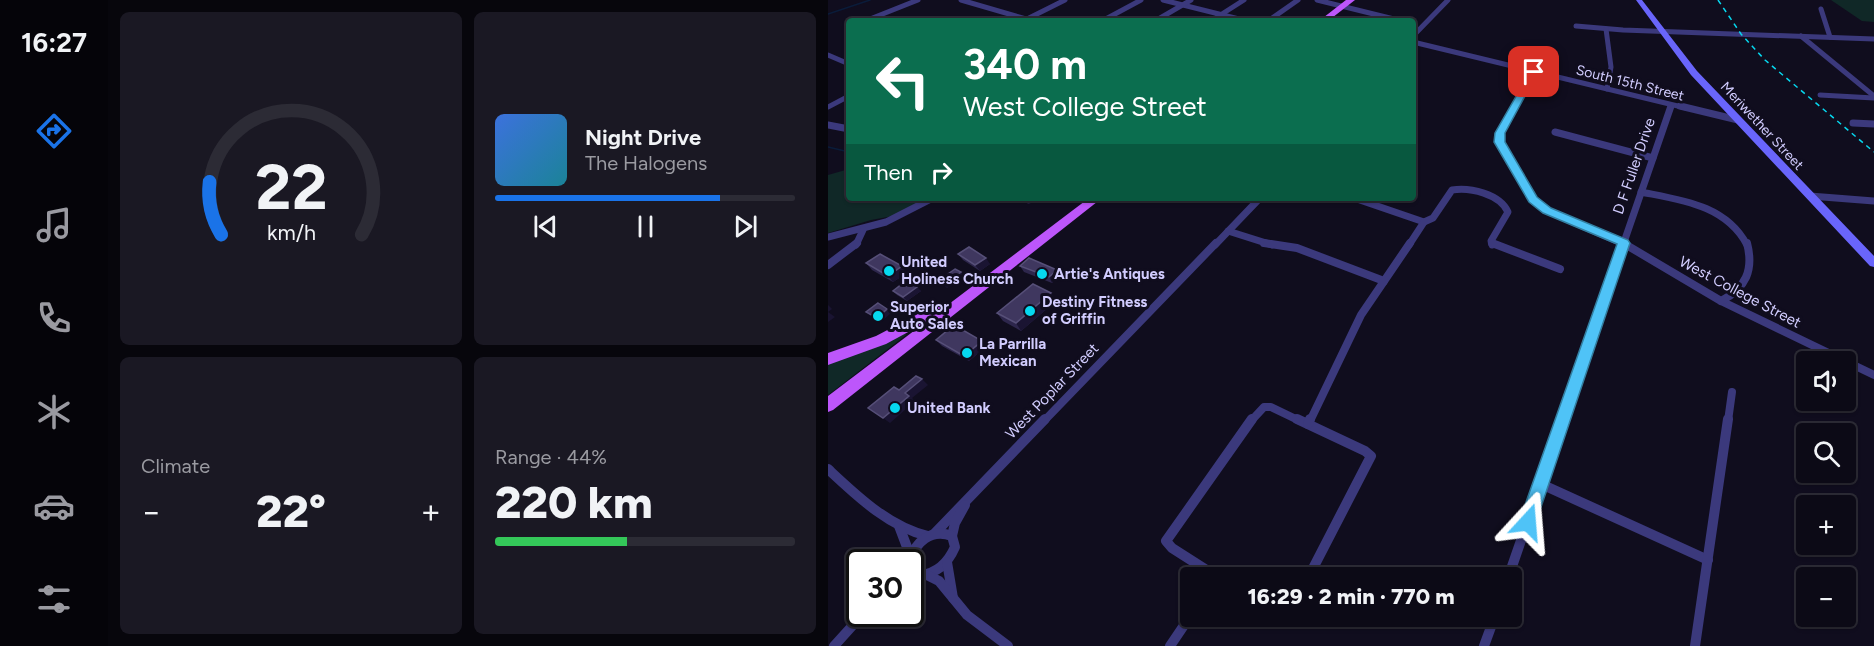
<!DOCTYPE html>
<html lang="en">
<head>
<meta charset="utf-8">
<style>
  :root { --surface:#0c0a16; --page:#1a1823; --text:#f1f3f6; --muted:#9a9aa1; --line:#2c2b35; --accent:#1a73e8 }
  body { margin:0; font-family:Figtree,sans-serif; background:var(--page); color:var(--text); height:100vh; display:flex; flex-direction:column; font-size:22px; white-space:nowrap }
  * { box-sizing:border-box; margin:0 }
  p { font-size:20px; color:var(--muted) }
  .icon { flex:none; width:33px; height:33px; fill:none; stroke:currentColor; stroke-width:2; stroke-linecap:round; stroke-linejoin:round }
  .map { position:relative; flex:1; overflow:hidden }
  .side { display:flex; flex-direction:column; gap:12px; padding:12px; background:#07060c; width:720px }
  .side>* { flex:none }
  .top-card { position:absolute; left:18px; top:18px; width:570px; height:183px; border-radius:6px; box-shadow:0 2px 4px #0004,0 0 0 2px var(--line); background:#0b6e4f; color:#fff; overflow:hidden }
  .buttons { position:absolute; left:968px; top:351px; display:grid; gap:12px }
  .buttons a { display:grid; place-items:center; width:60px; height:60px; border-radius:6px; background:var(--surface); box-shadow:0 2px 4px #0004,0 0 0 2px var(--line); font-size:30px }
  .speed { position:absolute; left:18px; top:549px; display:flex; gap:12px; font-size:30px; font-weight:700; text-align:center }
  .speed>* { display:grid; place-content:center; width:78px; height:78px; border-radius:50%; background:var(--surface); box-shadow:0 2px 4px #0004,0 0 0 2px var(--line); line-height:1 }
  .speed .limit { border:3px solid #111; border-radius:9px; background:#fff; color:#111 }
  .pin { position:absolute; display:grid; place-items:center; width:51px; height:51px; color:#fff; margin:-26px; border-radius:12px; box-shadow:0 3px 9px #0006 }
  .me { position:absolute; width:66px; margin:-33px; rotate:19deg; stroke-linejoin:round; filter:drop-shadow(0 0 4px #0008) }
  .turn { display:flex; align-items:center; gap:21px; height:126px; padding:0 18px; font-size:27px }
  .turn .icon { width:78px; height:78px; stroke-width:2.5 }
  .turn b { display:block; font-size:42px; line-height:51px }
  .then { display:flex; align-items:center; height:57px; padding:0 18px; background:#0003; gap:12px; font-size:22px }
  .big { font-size:45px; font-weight:800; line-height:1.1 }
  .side .widget { flex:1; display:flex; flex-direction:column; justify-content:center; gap:9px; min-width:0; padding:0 21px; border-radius:9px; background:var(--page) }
  .side .dial { align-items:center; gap:0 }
  .dial svg { height:156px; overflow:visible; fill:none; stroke:var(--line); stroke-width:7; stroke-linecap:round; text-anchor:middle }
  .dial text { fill:var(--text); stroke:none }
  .song { display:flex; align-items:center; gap:18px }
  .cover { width:72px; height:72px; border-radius:9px; background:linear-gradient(135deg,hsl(220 70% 55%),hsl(190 70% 35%)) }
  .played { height:6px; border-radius:3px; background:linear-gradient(90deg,var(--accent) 75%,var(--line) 75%) }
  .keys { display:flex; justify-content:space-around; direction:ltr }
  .heat { display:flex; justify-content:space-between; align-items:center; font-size:33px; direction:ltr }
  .charge { height:9px; border-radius:4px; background:linear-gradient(90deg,#34c759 44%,var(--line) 0) }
  .side .tiles { flex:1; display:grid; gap:12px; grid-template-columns:repeat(2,1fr) }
  .trip { position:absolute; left:352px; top:567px; width:342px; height:60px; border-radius:6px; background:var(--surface); box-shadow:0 2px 4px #0004,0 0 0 2px var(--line); font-weight:800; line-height:60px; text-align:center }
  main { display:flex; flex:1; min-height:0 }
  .tabs { display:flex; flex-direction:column; width:108px; justify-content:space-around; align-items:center; background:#050409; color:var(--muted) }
  .tabs .icon { width:42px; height:42px }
  .tabs .active { color:var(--accent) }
  .tabs b { font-size:27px; color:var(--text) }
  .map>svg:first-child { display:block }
</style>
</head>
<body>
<main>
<nav class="tabs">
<b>16:27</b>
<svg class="icon active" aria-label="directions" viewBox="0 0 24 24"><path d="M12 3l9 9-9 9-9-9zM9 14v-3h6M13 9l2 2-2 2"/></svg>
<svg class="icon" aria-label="music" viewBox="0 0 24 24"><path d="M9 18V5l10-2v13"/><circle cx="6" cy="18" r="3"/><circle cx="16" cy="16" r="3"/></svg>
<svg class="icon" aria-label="phone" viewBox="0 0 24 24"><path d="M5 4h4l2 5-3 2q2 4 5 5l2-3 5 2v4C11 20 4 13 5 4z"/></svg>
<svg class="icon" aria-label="climate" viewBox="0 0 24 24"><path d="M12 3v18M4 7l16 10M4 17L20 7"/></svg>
<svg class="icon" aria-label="car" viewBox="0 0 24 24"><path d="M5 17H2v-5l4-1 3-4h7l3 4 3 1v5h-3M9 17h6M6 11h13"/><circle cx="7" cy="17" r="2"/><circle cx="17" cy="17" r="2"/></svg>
<svg class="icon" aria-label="filters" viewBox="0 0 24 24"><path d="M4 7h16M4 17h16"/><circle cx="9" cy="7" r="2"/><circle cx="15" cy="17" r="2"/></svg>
</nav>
<section class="side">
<div class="tiles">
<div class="widget dial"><svg viewBox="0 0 100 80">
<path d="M14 69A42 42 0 1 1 86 69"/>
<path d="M14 69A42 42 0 0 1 8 42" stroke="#1a73e8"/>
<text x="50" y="56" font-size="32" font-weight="700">22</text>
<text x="50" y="72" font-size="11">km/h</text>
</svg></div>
<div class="widget">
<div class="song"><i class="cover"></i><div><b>Night Drive</b><p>The Halogens</p></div></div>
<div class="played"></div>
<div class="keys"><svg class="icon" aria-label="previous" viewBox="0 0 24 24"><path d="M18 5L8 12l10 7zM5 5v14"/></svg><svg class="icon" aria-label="pause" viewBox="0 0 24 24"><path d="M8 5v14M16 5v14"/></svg><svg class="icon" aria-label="next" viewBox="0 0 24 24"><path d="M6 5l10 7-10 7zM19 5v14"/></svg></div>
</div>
<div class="widget"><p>Climate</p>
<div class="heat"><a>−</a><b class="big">22°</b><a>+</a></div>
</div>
<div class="widget"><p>Range · 44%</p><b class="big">220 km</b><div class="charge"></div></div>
</div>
</section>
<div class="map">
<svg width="1046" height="646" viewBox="0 0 1046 646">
  <rect width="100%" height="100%" fill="#100d1e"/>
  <!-- green -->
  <g fill="#102827">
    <path d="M1003,0H1046V22L1034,21Z"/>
    <path d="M21,169V198H105L76,214L43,220L0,233V175Z"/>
    <path d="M77,333L78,335L0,395V363Z"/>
  </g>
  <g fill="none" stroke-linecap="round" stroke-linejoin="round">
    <!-- stream -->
    <g stroke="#0a1c3a" stroke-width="1.5">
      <path d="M0,14L42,0"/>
      <path d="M0,147L21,152"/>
    </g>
    <!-- street-far3 -->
    <g stroke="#3b397c" stroke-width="5">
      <path d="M133,0L205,21"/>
      <path d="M335,0L419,21"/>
      <path d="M489,0L574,21"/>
      <path d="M993,9L1002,37"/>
      <path d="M197,20L237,0"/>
      <path d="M37,21L90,0"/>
      <path d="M274,21L313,0"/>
      <path d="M327,21L363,0"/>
      <path d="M383,21L416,0"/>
      <path d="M440,21L470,0"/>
      <path d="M748,26L795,30L1046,39"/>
      <path d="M778,29L783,67L779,89"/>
      <path d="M585,36L620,0"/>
      <path d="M973,36L1046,96"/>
      <path d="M585,42L858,108"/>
      <path d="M0,55L21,64"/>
      <path d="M992,95L1046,98"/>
      <path d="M0,107L21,96"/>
      <path d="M686,108L706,72"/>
      <path d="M842,108L843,105"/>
    </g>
    <!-- street-far2 -->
    <g stroke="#3b397c" stroke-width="7">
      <path d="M687,106L672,133V142L705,200L719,211L798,245"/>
      <path d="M852,106L910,120"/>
      <path d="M1025,123L1046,124"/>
      <path d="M0,125L21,129"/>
      <path d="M727,132L825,158"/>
      <path d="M813,192C853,200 898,205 919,245"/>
      <path d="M982,196L1046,201"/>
      <path d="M526,198L596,222"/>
      <path d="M400,231L444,245"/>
      <path d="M0,237L58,222L105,198"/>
      <path d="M28,245L35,230"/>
      <path d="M387,245L432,198"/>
      <path d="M581,245L596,222L605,218L624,190C642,187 672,194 680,212L663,241L664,245"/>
      <path d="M795,245L843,106"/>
    </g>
    <!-- street-far1 -->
    <g stroke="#3b397c" stroke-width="8">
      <path d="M436,243L469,248L556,281"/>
      <path d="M664,243L732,269"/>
      <path d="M795,243L893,301L1046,375"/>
      <path d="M0,265L29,243"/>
      <path d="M893,301C918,288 926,270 919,243"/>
      <path d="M216,421L388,243"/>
      <path d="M423,421L436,407H443L472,421"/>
      <path d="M482,421L533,315L582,243"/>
      <path d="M734,421L795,243"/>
      <path d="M900,421L904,392"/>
    </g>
    <!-- street -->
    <g stroke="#3b397c" stroke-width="10">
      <path d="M469,419L537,451L543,456L480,578"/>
      <path d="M480,424L482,419"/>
      <path d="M0,469C29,496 61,527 100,536"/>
      <path d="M713,484L880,560"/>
      <path d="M71,526L82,555"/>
      <path d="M107,533L217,419"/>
      <path d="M124,536L127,523L137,505"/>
      <path d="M81,562C87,542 103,528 124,536L127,547C120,563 110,573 93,575L82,569"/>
      <path d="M119,562L125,598"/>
      <path d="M99,575L111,581L139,615L180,646"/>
      <path d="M391,578L344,548L338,541L424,419"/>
      <path d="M680,578L735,419"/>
      <path d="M6,646L35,614"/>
      <path d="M342,646L363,615"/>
      <path d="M656,646L667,616"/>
      <path d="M867,646L900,419"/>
    </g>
    <!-- secondary -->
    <path fill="#6965fb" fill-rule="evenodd" d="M808,0H814L869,71L1046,256V267L1042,266L863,75Z"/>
    <!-- primary -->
    <g fill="#bd56fb" fill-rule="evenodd">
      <path d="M518,0H527L500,21H491Z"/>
      <path d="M261,198H274L5,410L0,412V396L95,324L58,344L0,365V353L48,336L111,303L116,302L121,304Z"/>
    </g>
    <!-- rail -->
    <path stroke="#06d8ef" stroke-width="1.5" stroke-dasharray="5 4.5" stroke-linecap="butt" d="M890,0L913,34L937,60L1046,152"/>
  </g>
  <!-- wall -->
  <g fill="#2d264c">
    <path d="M186,198H223L217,202L209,199L201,204Z"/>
    <path d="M130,254L162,264L152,271L135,260Z"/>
    <path d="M38,263L79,273L65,282L44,270Z"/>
    <path d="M192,266L233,276L224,283L196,272Z"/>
    <path d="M78,286L93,291L79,301L69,295L65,291Z"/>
    <path d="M228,301L193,331L175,321L169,313Z"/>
    <path d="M108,340L154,341L159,346L141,361L114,346Z"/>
  </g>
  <!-- shaded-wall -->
  <g fill="#1a1432">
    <path d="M198,198H208L209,199L201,204Z"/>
    <path d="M215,198H223L217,202Z"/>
    <path d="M158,258L162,264L152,271L147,265Z"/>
    <path d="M74,266L79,273L65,282L60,276Z"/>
    <path d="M229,270L233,276L224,283L221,277Z"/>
    <path d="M133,272L136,276L119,288L115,284Z"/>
    <path d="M89,287L93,291L79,301L75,297Z"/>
    <path d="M223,293L228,301L193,331L188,323Z"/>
    <path d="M0,305L4,309L0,312L7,317L0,322Z"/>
    <path d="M59,309L63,313L53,322L49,318Z"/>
    <path d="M154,341L159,346L141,361L136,356Z"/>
    <path d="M94,379L100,385L84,398L87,401L62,423L55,418L77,393Z"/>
  </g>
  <!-- building -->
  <g fill="#3f375f" stroke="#564f78" stroke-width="1.5">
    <path d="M141,247L158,258L147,265L130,254Z"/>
    <path d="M52,254L74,266L60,276L38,263Z"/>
    <path d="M201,258L229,270L221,277L192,266Z"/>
    <path d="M127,269L133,272L115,284L110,281Z"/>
    <path d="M83,283L89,287L75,297L65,291L74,284L78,286Z"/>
    <path d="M205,284L223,293L188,323L169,313Z"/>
    <path d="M50,303L59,309L49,318L38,312Z"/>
    <path d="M126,325L154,341L136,356L108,340Z"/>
    <path d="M88,376L94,379L77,393L81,396L55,418L40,408L66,387L71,390Z"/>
  </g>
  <!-- route -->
  <path fill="#4fc3f7" stroke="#337fa1" stroke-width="1.5" d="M706,69L710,72L677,133V142L709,197L723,208L800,240L802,243L708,522L706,528L700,530L693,528L691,522L789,244L715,213L701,202L666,142L667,133L702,72Z"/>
  <!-- markers -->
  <g fill="#06d8ef" stroke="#100d1e" stroke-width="2">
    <circle cx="61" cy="271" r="6"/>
    <circle cx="214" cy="274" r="6"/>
    <circle cx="202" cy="311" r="6"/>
    <circle cx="50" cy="316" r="6"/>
    <circle cx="139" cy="353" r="6"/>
    <circle cx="67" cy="408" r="6"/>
  </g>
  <g text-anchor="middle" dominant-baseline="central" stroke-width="6" stroke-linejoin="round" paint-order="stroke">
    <!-- far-street labels -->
    <g font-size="14" fill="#d1ccfe" stroke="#100d1e">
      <text transform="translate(802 83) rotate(14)">South 15th Street</text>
      <text transform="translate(934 126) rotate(47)">Meriwether Street</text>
    </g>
    <!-- street labels -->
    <g font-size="15" fill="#d1ccfe" stroke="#100d1e">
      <text transform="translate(806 166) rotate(-71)">D F Fuller Drive</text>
      <text transform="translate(912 292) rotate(28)">West College Street</text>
      <text transform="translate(224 391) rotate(-46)">West Poplar Street</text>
    </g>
    <!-- poi labels -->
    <g font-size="15" font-weight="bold" fill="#d1ccfe" stroke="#100d1e" text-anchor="start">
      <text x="73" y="262">United<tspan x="73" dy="17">Holiness Church</tspan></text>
      <text x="226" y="274">Artie's Antiques</text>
      <text x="214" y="302">Destiny Fitness<tspan x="214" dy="17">of Griffin</tspan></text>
      <text x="62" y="307">Superior<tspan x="62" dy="17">Auto Sales</tspan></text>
      <text x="151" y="344">La Parrilla<tspan x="151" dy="17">Mexican</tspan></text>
      <text x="79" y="408">United Bank</text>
    </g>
  </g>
</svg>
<div class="buttons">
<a><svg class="icon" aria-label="sound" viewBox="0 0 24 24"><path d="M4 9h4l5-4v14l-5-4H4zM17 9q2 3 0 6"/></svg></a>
<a><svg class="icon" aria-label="search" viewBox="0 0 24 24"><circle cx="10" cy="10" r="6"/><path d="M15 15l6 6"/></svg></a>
<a>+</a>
<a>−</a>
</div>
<div class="speed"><div class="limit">30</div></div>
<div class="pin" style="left:706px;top:72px;background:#d93025"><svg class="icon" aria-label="arrive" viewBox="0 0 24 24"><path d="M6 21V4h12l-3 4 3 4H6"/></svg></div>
<svg class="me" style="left:700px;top:522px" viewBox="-20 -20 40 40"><path d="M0-17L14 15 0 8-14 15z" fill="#4fc3f7" stroke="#fff" stroke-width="4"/></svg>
<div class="trip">16:29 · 2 min · 770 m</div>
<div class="top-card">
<div class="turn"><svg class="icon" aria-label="left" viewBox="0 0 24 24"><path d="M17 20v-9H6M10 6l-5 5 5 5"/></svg><div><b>340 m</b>West College Street</div></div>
<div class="then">Then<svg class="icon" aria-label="right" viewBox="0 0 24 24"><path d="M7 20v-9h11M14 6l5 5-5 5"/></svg></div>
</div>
</div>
</main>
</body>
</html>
